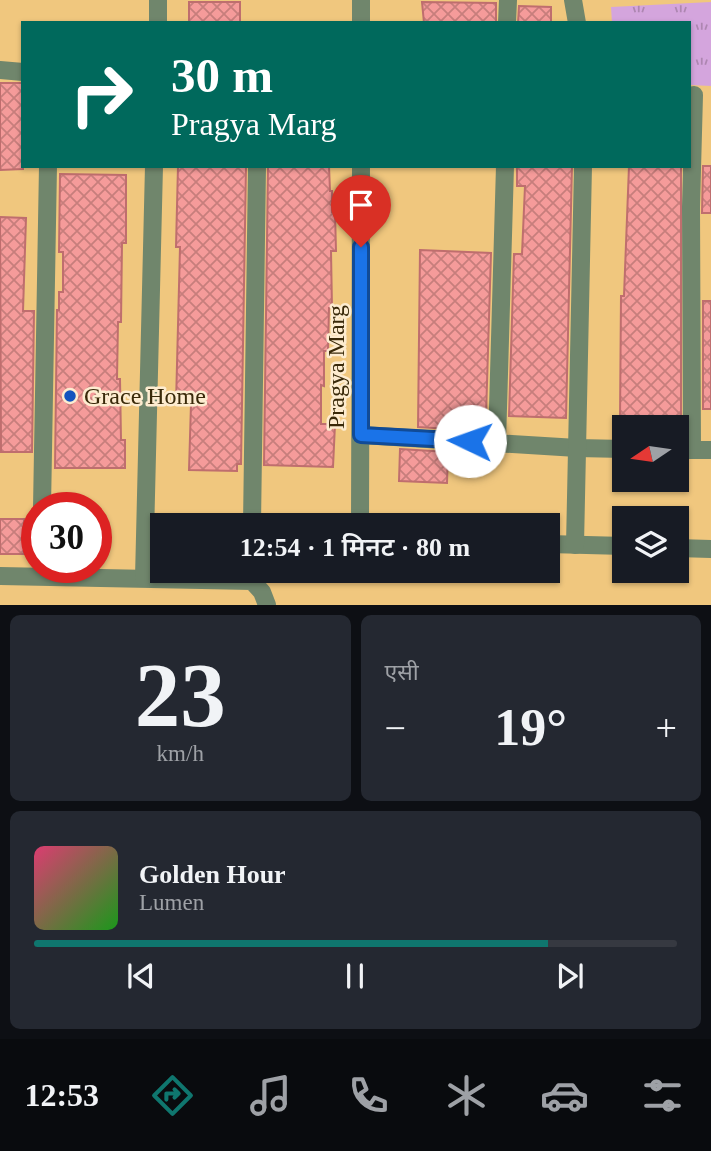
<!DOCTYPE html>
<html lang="hi">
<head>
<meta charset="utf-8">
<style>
  :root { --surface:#171b24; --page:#242831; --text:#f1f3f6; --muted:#9ea1a6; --line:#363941; --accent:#0f766e }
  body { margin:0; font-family:"Times New Roman","Noto Sans Devanagari",serif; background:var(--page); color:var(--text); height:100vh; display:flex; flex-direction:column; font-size:26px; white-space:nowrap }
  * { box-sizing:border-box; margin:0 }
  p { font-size:23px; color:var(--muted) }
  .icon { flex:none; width:38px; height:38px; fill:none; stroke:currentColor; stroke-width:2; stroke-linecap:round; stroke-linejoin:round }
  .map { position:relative; height:605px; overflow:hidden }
  .side { display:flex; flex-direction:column; gap:10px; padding:10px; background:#0d0f14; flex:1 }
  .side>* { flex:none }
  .hud { position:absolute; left:21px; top:21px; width:670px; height:147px; border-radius:0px; box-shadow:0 2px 5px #0004; background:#00695c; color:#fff; overflow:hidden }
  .needle { width:46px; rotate:257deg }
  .controls { position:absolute; left:612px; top:415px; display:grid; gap:14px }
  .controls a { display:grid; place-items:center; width:77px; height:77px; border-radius:0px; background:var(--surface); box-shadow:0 2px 5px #0004; font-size:35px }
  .speed { position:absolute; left:21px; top:492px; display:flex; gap:14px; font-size:35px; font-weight:700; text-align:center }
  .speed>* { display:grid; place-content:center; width:91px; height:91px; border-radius:50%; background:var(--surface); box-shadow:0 2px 5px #0004; line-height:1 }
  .speed .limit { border:10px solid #d22; background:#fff; color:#111 }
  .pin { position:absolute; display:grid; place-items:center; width:60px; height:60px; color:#fff; margin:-72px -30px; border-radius:50% 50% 50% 0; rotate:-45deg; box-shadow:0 0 7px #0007 }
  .pin .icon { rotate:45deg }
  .me { position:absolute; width:77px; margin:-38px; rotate:273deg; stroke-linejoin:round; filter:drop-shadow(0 0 5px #0008) }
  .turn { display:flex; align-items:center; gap:24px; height:147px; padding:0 35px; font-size:32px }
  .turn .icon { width:91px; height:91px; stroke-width:2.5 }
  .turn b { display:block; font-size:49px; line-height:60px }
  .big { font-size:52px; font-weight:600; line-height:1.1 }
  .side .widget { flex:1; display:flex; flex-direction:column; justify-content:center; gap:10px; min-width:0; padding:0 24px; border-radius:10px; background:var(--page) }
  .side .dial { align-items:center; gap:0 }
  .dial b { font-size:91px; line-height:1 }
  .song { display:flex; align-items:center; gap:21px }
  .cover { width:84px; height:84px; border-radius:10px; background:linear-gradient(135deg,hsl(340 70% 55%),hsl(120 70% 35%)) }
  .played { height:7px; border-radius:4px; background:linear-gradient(90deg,var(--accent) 80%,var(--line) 80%) }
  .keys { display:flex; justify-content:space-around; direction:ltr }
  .heat { display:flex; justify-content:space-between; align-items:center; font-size:38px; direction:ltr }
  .side .tiles { flex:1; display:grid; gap:10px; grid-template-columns:1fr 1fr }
  .widget:last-child { grid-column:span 2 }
  .trip { position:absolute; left:150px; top:513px; width:410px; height:70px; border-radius:0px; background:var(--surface); box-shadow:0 2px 5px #0004; font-weight:600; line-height:70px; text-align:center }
  .menu { display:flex; height:112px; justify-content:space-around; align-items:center; background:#090b0e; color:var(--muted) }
  .menu .icon { width:49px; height:49px }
  .menu .on { color:var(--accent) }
  .menu b { font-size:32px; color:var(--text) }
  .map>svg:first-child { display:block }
</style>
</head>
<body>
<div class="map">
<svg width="711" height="605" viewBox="0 0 711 605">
  <defs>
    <pattern id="park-tufts" width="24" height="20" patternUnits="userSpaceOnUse" patternTransform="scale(1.75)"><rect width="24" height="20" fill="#d4a5dd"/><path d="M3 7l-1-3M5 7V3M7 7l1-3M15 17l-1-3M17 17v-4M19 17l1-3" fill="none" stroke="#ad86b1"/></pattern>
    <pattern id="building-cross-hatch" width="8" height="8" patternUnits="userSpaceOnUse" patternTransform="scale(1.75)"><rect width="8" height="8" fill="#f59b9a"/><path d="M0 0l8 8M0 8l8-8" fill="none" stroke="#c77e7c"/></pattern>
  </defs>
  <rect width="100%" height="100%" fill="#f0c77e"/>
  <!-- park -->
  <path fill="url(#park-tufts)" d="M711,2V86L690,85V23H612L611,7Z"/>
  <!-- building -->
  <g fill="url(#building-cross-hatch)" stroke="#bf6e6e" stroke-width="2">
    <rect x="189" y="2" width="51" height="21"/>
    <path d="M422,2L496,3V23H424Z"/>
    <path d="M519,6L551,7V23H518Z"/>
    <path d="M0,83H23V169L0,170Z"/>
    <path d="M178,166H246L241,464H237V471L189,470L191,404H176L180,247H176Z"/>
    <path d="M268,166H329L330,191H332V212H335L336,251H331L332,308H329L328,351H324V386L321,385V424H335L333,467L264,465Z"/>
    <path d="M517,166H572L566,418L509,416L514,254H522L525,186H517Z"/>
    <path d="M629,166H681V421L620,420L621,296H624Z"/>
    <path d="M703,166H711V213H702Z"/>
    <path d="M60,174L126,175V243H122L121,322H118L117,379H120L121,440H125V468H55L57,310H59V292H63V252H59Z"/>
    <path d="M0,217L26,218L23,311H34L32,452H1Z"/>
    <path d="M420,250L491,253L486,416L449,415V429L418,427Z"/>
    <rect x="703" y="301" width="8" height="108"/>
    <path d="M400,449L448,452L447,483L399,481Z"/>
    <rect x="0" y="519" width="24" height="35"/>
  </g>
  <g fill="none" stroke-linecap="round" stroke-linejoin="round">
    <!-- minor -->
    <g stroke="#70866c" stroke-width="18">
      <path d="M361,0V23"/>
      <path d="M573,0L577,23"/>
      <path d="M158,23V0"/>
      <path d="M507,23L508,0"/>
      <path d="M0,70L23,72"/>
      <path d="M361,435L577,448L625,449"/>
      <path d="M497,443L505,166"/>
      <path d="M677,450H711"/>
      <path d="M692,450L691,207L694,95"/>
      <path d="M42,508L48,166"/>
      <path d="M252,525L257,166"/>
      <path d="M360,525L361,166"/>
      <path d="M548,544L625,546"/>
      <path d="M575,545L583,166"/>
      <path d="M677,548L711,549"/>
      <path d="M0,576L252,581L262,592L267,605"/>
      <path d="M144,578L154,166"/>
    </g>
  </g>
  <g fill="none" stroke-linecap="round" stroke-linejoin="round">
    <defs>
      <path id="route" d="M361,247V435L470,441"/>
    </defs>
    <!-- route casing -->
    <use href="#route" stroke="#114b97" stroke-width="18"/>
    <!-- route -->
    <use href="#route" stroke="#1a73e8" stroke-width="12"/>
  </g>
  <!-- markers -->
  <circle fill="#1353be" stroke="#fdecd0" stroke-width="2.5" cx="70" cy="396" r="7"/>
  <g text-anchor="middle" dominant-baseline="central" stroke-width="5" stroke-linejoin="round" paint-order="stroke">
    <!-- street labels -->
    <g font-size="24" fill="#392909" stroke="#fdecd0">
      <text transform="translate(336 367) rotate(-90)">Pragya Marg</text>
    </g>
    <!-- poi labels -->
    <g font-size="24" fill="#392909" stroke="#fdecd0" text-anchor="start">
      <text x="84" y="396">Grace Home</text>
    </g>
  </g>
</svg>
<div class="controls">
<a><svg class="needle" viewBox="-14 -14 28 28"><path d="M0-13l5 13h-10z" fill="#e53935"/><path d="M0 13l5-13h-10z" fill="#9ea1a6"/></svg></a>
<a><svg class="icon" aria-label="layers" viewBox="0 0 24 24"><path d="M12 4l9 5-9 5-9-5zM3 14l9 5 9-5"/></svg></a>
</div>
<div class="speed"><div class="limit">30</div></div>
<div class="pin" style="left:361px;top:247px;background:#d93025"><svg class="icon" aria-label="arrive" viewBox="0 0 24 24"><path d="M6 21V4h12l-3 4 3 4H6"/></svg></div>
<svg class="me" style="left:470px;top:441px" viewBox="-20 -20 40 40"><circle r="19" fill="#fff"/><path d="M0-13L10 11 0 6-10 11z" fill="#1a73e8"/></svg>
<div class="trip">12:54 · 1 मिनट · 80 m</div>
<div class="hud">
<div class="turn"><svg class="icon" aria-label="right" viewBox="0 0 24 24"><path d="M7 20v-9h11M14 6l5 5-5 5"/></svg><div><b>30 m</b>Pragya Marg</div></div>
</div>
</div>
<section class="side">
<div class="tiles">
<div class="widget dial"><b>23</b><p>km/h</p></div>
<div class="widget"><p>एसी</p>
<div class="heat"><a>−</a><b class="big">19°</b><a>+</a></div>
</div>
<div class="widget">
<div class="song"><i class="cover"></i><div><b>Golden Hour</b><p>Lumen</p></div></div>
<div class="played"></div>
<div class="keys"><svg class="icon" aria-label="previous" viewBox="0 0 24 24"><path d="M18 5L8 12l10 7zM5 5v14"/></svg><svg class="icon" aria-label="pause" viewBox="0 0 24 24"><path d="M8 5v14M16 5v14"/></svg><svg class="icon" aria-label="next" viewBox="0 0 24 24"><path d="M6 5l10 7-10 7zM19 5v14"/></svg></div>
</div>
</div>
</section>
<nav class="menu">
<b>12:53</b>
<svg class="icon on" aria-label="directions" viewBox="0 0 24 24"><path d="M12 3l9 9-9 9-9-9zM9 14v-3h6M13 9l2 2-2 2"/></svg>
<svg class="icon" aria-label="music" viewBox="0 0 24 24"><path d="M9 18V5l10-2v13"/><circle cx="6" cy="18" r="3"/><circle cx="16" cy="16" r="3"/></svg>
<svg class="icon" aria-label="phone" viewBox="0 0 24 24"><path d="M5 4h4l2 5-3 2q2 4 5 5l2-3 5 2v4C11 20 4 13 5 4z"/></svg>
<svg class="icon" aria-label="climate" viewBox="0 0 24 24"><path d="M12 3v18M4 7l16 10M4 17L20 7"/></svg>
<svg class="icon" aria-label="car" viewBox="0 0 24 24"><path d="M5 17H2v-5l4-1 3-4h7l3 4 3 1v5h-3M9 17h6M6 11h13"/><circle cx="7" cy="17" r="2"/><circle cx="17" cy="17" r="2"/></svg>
<svg class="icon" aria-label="filters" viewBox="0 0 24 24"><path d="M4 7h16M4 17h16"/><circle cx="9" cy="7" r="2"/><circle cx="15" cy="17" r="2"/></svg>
</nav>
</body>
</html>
